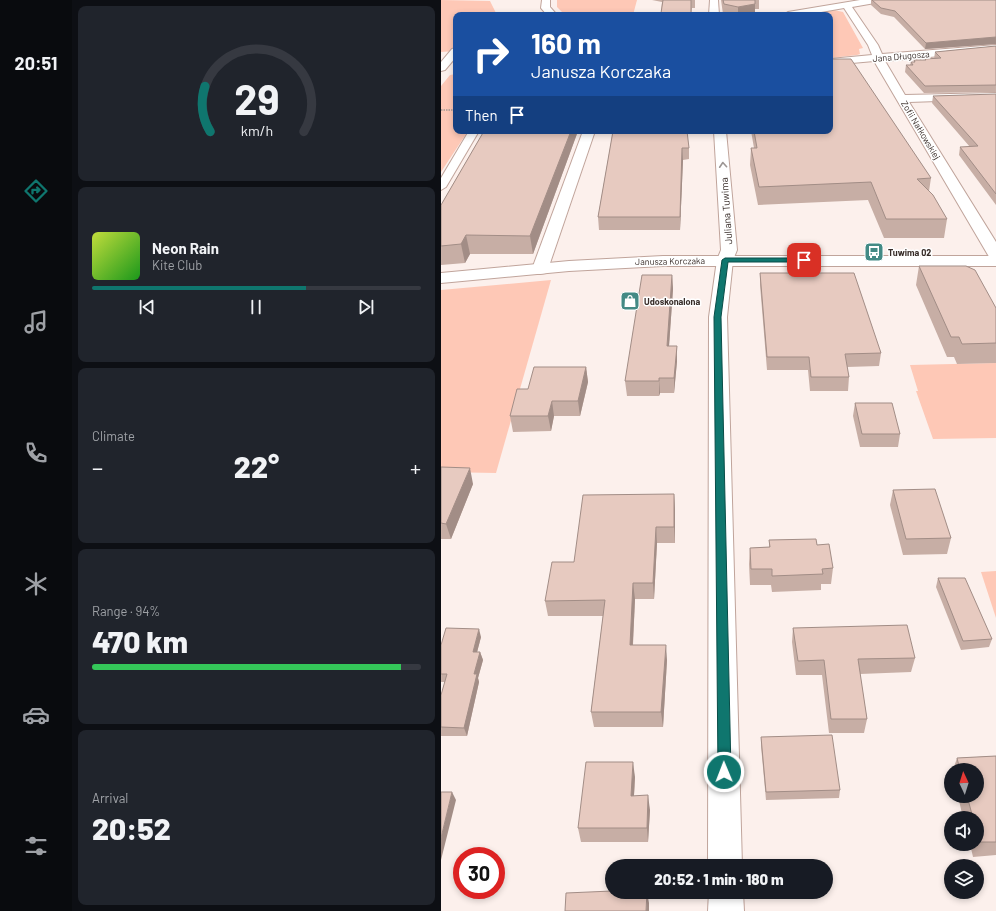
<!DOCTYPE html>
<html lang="en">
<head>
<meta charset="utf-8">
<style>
  :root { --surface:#171b24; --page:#20242c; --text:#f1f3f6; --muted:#9ea1a6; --line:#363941; --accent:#0f766e }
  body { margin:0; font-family:Barlow,sans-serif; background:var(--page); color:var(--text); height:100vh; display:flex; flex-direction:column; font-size:15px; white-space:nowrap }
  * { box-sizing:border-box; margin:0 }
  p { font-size:13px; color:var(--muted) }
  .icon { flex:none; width:22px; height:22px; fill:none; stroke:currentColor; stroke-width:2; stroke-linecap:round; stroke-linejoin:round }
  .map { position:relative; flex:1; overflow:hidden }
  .sheet { display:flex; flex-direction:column; gap:6px; padding:6px; background:#0d0f14; width:369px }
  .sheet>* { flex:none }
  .hud { position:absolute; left:12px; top:12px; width:380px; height:122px; border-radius:8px; box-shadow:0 2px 6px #0003; background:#1a4fa0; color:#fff; overflow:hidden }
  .needle { width:26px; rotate:356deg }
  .tools { position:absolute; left:503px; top:763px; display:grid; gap:8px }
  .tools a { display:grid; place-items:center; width:40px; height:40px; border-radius:50%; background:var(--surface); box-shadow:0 2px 6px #0003; font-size:20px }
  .speed { position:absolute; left:12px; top:847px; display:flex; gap:8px; font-size:20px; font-weight:700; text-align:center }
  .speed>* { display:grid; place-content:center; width:52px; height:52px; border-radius:50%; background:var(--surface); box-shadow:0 2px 6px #0003; line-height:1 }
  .speed .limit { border:6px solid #d22; background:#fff; color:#111 }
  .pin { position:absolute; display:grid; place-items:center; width:34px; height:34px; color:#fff; margin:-17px; border-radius:8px; box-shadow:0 2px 6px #0006 }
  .me { position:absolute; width:44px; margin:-22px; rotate:359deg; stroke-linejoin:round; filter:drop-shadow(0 0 3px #0008) }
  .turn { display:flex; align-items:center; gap:14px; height:84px; padding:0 12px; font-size:18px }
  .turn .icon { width:52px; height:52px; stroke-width:2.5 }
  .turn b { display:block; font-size:28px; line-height:34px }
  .then { display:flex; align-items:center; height:38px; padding:0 12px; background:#0003; gap:8px; font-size:15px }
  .big { font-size:30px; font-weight:800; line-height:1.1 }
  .sheet .widget { flex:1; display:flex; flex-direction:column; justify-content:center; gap:6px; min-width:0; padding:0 14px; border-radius:8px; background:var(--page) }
  .sheet .dial { align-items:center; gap:0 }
  .dial svg { height:104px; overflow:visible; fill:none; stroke:var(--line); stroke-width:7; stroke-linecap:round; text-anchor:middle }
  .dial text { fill:var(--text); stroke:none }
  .song { display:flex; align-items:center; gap:12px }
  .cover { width:48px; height:48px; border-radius:6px; background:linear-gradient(135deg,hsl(70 70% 55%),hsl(120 70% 35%)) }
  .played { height:4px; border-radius:2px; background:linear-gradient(90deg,var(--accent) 65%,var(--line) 65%) }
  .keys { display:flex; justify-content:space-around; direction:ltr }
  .heat { display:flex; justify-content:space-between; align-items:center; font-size:22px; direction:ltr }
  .charge { height:6px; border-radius:3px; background:linear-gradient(90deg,#34c759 94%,var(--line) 0) }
  .trip { position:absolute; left:164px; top:859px; width:228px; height:40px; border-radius:20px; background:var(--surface); box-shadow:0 2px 6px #0003; font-weight:800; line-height:40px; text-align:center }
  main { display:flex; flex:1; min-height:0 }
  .dock { display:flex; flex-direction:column; width:72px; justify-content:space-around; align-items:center; background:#090b0e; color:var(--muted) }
  .dock .icon { width:28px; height:28px }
  .dock .on { color:var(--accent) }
  .dock b { font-size:18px; color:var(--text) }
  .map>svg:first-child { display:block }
</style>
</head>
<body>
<main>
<nav class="dock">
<b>20:51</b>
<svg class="icon on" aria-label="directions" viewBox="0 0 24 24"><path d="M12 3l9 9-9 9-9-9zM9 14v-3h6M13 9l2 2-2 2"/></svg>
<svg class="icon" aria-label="music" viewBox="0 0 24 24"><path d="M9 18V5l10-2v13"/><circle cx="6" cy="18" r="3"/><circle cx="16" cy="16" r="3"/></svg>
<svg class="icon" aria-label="phone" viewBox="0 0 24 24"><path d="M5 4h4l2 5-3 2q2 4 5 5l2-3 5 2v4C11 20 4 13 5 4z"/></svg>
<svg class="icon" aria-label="climate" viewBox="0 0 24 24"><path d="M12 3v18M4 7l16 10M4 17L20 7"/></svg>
<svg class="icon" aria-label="car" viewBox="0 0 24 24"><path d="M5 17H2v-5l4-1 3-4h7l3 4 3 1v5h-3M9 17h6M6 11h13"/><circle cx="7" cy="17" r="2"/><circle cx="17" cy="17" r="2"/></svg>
<svg class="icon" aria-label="filters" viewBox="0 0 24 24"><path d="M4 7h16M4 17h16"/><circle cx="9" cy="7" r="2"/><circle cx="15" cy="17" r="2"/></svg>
</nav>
<section class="sheet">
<div class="widget dial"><svg viewBox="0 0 100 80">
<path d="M14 69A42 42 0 1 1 86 69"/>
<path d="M14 69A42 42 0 0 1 10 34" stroke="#0f766e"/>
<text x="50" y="56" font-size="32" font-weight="700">29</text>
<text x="50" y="72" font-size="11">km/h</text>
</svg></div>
<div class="widget">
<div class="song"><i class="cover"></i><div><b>Neon Rain</b><p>Kite Club</p></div></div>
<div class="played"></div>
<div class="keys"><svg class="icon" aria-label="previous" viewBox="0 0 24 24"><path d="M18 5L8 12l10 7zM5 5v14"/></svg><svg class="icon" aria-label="pause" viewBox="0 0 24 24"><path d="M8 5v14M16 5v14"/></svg><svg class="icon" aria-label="next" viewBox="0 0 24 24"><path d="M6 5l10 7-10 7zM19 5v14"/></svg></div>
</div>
<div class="widget"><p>Climate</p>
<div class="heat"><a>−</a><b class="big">22°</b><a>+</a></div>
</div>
<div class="widget"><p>Range · 94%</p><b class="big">470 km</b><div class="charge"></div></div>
<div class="widget"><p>Arrival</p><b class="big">20:52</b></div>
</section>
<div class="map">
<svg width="555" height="911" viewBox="0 0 555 911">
  <rect width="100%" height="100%" fill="#fcf0ec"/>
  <!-- green -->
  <g fill="#fec8b6">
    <path d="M0,0L49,1L56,15H15V51L0,52Z"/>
    <path d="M116,0H196L192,15H124L116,7Z"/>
    <path d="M393,10L402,12L422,48L418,49L419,54L416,55L389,58V15H367Z"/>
    <path d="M15,74V131H27L0,172V86L9,75Z"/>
    <path d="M110,280L55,473L0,472V290Z"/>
    <path d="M555,363V438L492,439L475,391H477L469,365Z"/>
    <path d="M555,571V618L540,572Z"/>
  </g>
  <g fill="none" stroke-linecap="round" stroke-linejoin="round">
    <defs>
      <path id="service" d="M28,131H38L5,187L0,190V178Z"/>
      <g id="minor">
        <path d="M101,0H109V7L116,15H106L100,8Z"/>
        <path d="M269,0H277L278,15H268Z"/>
        <path d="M419,0H438L434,3L411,7L437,45L441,54L555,45V51L444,61L464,95L555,93V99L468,102L555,242V260L549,258L547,255L433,61L389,65V59L431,55L427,45L403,8L363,15H342L347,12Z"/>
        <path d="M15,48V57L4,70L0,71V62L11,49Z"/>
        <path d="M142,131H154L107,269L105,273L99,274L93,273L91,269Z"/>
        <path d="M273,131H285L296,250L292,260L286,317L301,866H267L268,317L276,260L280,250Z"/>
        <path d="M268,892H302L303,911H267Z"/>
      </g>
      <path id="tertiary" d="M222,256H555V266H222L128,271L0,283V273L128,261Z"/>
    </defs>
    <!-- service casing -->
    <use href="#service" stroke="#c0a49b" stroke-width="2"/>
    <!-- minor casing -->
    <use href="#minor" stroke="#c0a49b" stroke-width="2"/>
    <!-- tertiary casing -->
    <use href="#tertiary" stroke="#c0a49b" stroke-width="2"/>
    <!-- path -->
    <path stroke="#a49894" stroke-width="1.5" stroke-dasharray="1.5 1" stroke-linecap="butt" d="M0,110H15"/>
    <!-- service -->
    <use href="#service" fill="#fff" fill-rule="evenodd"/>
    <!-- minor -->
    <use href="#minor" fill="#fff" fill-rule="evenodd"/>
    <!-- tertiary -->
    <use href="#tertiary" fill="#fff" fill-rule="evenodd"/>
  </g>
  <!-- wall -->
  <g fill="#c7aea5">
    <path d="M211,0H254V8H251L250,15H220L221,2Z"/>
    <path d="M280,0H318V9H314V14L306,15H289L282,14Z"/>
    <path d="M430,0H555V44L484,49L453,17L440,14L430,5Z"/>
    <path d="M555,46V92L483,93L464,72L465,65H469L470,62H473V60H484V59H493L494,52Z"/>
    <path d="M555,94V205L518,155L519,147H529L491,103L492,96Z"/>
    <path d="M43,131H137L92,254H29L24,263L0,265V205Z"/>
    <path d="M172,131L248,148V159L242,160L239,230H158L157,217Z"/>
    <path d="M310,131H389L490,178L488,191L506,219L503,238H443L427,200L317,205L309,165L310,148H313Z"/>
    <path d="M478,266L555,308V363L516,364L513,357H506L475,285Z"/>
    <path d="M319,273L440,353L438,366L406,367L408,377L407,391H369L367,370H326L319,285Z"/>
    <path d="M231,275L232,289L228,346H236V361L233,393H219L218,396H186L184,381Z"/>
    <path d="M145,367L147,382L139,416H113L110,431L72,432L69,416L87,389Z"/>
    <path d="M414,403L459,434L457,447H419L412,416Z"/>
    <path d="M0,467L32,484L10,539H0Z"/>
    <path d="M452,490L510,538L506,554L462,555L449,505Z"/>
    <path d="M233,494L234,510V543H216L213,599H194L192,645L226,660L222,727H153L150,712L162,616H107L104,601L133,562Z"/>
    <path d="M328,540L376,545L392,568L390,584H380V590L331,592L330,585H309L308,564L309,548L328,547Z"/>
    <path d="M497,578L551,639L548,647L520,650L495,587Z"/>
    <path d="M352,628L474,658L470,672L419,674L426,719L423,733H388L381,675H355L351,642Z"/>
    <path d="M40,637L36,652H39L42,660L37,678L38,682L26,736H0V695L4,682H0V645Z"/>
    <path d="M320,737L399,790L398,798L325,800L320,746Z"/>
    <path d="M555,756V855L532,857L529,844H536V818H522L517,796H536V770H512L516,758Z"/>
    <path d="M194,777L193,796L209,810L207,842H140L137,828Z"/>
  </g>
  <!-- shaded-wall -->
  <g fill="#a28d86">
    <path d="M314,4V14L306,15H297V7Z"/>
    <path d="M555,37V44L484,49L485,43Z"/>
    <path d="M130,131H137L92,254L89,236Z"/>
    <path d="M241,148L242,160L239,230V217Z"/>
    <path d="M25,235L29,254L24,263L20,244Z"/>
    <path d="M231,275L232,289L227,360L226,346Z"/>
    <path d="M236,346V361L233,393V378Z"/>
    <path d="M145,367L147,382L139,416L137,401Z"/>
    <path d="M218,378L219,393L218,396Z"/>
    <path d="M111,401L113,416L110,431L107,416Z"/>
    <path d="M29,468L32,484L10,539L5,524Z"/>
    <path d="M233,494L234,510V543L233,527Z"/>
    <path d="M215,527L216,543L213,599L212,583Z"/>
    <path d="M192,583L194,599L191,660L189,645Z"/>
    <path d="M38,629L40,637L34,660L32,652Z"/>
    <path d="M225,645L226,660L222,727L220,712Z"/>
    <path d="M39,652L42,660L37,678L38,682L26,736L23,728L33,674Z"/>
    <path d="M192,762L194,777L192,811L190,796Z"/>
    <path d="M11,792L15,800L0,860V838Z"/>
    <path d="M207,795L209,810L207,842L206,828Z"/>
    <path d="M206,892L208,903V911H205Z"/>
  </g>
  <!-- building -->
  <g fill="#e7cac0" stroke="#a28d86">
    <path d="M222,0H250V13H220Z"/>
    <path d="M282,0H314V4L297,7L283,4Z"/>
    <path d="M431,0H555V37L485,43L454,11L440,8Z"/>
    <path d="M555,46V85L484,86L465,65H472L470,62H474L473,60H485L484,59L500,58L494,52Z"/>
    <path d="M389,59H410L490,178L476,179L492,195L506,219H445L430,182L318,187L310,148H316L313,131H389Z"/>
    <path d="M555,94V194L519,147L537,146L492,96Z"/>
    <path d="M43,131H130L89,236L25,235L20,244L0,246V205Z"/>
    <path d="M172,131H246L248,148H241L239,217H157Z"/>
    <path d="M478,266H525L534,270L555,308V343L521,344L518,337H510Z"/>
    <path d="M319,273H413L440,353L404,354L408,377H370L368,357H326Z"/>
    <path d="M201,275H231L226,346H236L233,378H218V381H184Z"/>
    <path d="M93,367H145L137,401H111L107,416H69L76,389H87Z"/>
    <path d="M414,403H451L459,434H421Z"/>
    <path d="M0,467L29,468L5,524L0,523Z"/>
    <path d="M494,489L510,538L465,539L452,490Z"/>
    <path d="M233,494V527H215L212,583H192L189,645H225L220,712H150L164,600L104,601L111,562H133L142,495Z"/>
    <path d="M375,539L376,545L388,544L392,568L381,569L382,574L331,576V569H310L309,548L329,547L328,540Z"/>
    <path d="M497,578H524L551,639L522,641Z"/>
    <path d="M466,625L474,658L417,659L426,719H390L383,660L357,661L352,628Z"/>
    <path d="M5,628L38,629L32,652H39L33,674H36L23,728L0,727V695L6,674H0V645Z"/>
    <path d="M391,735L399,790L325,792L320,737Z"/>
    <path d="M555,756V842H538L536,835V818H532L526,796H536V770H519L516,758Z"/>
    <path d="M145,762H192L190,796L207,795L206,828H137Z"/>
    <path d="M0,792H11L0,838Z"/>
    <path d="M171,891V892H206L205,911H124L125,893Z"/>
  </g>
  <!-- one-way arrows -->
  <defs><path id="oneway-chevron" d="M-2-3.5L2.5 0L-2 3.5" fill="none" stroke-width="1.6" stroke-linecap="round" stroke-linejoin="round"/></defs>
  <use stroke="#9c9694" href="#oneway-chevron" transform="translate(282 165) rotate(-94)"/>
  <!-- route -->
  <path fill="#0f766e" stroke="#0a4d48" d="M284,258H363L366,260L363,262H287L280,317L290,772L288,776L283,778L279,776L277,772L273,317L281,260Z"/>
  <!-- icons -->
  <defs>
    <symbol id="bus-square" viewBox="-11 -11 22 22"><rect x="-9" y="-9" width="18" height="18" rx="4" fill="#438a85" stroke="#fff"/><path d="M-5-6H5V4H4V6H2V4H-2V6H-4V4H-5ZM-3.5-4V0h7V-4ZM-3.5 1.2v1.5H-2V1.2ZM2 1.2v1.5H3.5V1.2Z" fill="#fff"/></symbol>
    <symbol id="shop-square" viewBox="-11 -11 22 22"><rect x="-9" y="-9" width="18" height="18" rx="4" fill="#438a85" stroke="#fff"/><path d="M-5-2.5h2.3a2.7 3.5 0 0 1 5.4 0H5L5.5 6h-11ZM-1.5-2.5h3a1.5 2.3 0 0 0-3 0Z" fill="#fff"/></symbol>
  </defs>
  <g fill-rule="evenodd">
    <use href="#bus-square" x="422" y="241" width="22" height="22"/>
    <use href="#shop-square" x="178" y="290" width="22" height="22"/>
  </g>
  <g text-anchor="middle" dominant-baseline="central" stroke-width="3" stroke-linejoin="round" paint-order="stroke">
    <!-- far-street labels -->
    <g font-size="9" fill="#382d29" stroke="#fff">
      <text transform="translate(460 56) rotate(-5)">Jana Długosza</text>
      <text transform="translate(480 130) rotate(59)">Zofii Nałkowskiej</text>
      <text transform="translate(229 261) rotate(-1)">Janusza Korczaka</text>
    </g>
    <!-- far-poi labels -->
    <g font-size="9" font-weight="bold" fill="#382d29" stroke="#fff" text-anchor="start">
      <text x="447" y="252">Tuwima 02</text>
      <text x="203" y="301">Udoskonalona</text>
    </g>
    <!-- street labels -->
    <g font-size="10" fill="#382d29" stroke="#fff">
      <text transform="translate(285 211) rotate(-94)">Juliana Tuwima</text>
    </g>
  </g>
</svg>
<div class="tools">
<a><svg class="needle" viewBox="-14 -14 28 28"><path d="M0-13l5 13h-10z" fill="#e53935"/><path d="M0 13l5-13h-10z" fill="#9ea1a6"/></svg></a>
<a><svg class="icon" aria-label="sound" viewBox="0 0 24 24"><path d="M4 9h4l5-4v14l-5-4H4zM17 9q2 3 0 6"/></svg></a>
<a><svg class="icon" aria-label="layers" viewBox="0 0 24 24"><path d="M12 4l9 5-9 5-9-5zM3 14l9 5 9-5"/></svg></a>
</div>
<div class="speed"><div class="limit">30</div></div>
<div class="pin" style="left:363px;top:260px;background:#d93025"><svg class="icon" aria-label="arrive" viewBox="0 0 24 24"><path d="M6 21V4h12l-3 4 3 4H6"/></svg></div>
<svg class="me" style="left:283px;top:772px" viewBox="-20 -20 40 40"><circle r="17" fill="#0f766e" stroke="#fff" stroke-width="3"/><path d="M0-11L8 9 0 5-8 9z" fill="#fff"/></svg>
<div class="trip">20:52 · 1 min · 180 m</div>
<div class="hud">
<div class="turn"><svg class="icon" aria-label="right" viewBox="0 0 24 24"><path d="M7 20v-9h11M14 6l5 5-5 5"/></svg><div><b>160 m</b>Janusza Korczaka</div></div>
<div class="then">Then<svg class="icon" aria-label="arrive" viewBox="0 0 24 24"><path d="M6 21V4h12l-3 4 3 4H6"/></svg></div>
</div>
</div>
</main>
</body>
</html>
